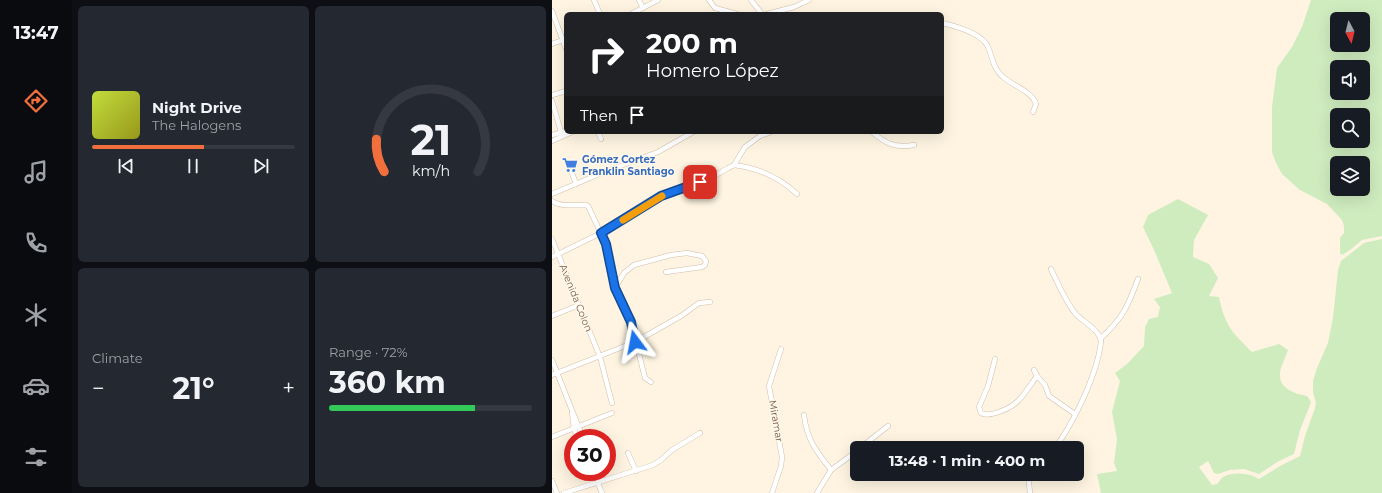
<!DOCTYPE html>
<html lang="en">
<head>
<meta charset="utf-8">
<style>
  :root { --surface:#171b24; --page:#242831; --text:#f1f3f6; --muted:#9ea1a6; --line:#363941; --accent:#f16e3d }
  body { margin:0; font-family:Montserrat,sans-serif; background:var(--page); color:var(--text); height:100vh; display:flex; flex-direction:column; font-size:15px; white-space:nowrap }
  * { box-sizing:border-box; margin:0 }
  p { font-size:13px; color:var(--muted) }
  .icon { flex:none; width:22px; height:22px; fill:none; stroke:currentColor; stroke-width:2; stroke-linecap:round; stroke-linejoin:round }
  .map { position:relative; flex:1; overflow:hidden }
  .sheet { display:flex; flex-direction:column; gap:6px; padding:6px; background:#0d0f14; width:480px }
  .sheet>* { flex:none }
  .hud { position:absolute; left:12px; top:12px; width:380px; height:122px; border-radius:6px; box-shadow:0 4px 16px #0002; background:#202124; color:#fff; overflow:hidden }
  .needle { width:26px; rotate:173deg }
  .fabs { position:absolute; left:778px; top:12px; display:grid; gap:8px }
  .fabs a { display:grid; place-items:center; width:40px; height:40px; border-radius:6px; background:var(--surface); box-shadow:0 4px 16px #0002; font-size:20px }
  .speed { position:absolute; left:12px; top:429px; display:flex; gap:8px; font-size:20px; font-weight:700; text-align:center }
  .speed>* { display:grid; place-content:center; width:52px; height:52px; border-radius:50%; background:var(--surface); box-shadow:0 4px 16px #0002; line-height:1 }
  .speed .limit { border:6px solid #d22; background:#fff; color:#111 }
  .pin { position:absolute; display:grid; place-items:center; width:34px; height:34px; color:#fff; margin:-17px; border-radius:8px; box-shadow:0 2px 6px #0006 }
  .me { position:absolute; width:44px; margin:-22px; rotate:347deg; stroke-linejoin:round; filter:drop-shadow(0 0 3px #0008) }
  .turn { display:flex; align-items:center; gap:14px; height:84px; padding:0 16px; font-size:18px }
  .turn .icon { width:52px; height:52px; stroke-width:2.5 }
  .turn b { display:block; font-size:28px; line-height:34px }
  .then { display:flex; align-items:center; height:38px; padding:0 16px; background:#0003; gap:8px; font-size:15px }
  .big { font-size:30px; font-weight:700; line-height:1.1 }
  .sheet .card { flex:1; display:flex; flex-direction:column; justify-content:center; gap:6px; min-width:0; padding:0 14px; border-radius:6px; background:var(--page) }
  .sheet .dial { align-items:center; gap:0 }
  .dial svg { height:104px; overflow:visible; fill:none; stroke:var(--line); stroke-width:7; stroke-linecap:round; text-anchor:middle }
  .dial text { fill:var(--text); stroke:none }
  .song { display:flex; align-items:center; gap:12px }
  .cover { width:48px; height:48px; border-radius:6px; background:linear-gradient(135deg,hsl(70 70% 55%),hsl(60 70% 35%)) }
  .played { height:4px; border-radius:2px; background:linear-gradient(90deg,var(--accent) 55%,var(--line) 55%) }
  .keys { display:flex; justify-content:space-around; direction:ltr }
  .heat { display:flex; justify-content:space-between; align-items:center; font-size:22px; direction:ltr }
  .charge { height:6px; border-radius:3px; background:linear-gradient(90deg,#34c759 72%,var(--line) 0) }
  .sheet .tiles { flex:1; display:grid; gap:6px; grid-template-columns:repeat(2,1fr) }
  .trip { position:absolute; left:298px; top:441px; width:234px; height:40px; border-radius:6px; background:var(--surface); box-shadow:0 4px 16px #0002; font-weight:700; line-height:40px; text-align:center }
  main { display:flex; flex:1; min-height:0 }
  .dock { display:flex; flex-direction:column; width:72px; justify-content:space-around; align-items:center; background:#090b0e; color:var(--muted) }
  .dock .icon { width:28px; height:28px }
  .dock .selected { color:var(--accent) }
  .dock b { font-size:18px; color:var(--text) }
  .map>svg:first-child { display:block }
</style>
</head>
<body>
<main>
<nav class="dock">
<b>13:47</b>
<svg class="icon selected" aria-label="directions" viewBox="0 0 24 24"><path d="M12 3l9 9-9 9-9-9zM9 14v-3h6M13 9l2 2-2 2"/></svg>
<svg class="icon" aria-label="music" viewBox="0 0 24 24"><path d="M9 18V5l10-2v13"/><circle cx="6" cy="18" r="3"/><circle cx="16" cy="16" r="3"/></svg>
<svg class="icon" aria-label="phone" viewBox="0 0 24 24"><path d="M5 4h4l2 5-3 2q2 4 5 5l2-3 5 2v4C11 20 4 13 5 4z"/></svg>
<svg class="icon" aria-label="climate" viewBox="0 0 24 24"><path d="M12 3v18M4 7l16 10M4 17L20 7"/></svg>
<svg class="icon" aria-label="car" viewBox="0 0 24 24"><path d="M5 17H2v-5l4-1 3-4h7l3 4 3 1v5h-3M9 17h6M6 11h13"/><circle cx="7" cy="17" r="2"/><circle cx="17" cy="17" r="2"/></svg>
<svg class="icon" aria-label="filters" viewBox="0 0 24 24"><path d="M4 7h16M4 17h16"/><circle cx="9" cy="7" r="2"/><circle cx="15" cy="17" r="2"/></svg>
</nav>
<section class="sheet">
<div class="tiles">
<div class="card">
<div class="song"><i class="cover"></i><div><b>Night Drive</b><p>The Halogens</p></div></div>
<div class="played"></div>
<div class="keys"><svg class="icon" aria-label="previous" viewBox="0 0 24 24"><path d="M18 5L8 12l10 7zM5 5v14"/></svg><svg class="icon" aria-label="pause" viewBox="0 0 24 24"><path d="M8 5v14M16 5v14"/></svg><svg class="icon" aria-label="next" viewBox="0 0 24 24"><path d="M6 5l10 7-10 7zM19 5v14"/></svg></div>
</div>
<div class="card dial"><svg viewBox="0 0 100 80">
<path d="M14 69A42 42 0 1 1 86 69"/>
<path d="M14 69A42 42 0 0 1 8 44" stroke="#f16e3d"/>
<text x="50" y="56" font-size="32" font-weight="700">21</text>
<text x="50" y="72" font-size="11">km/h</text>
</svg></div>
<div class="card"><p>Climate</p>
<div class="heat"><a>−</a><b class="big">21°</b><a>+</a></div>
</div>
<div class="card"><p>Range · 72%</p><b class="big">360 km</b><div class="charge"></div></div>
</div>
</section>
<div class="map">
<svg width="830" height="493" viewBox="0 0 830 493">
  <rect width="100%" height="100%" fill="#fef4e1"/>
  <!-- green -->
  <g fill="#cfecbf" fill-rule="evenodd">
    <path d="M759,0H830V236L810,240L798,250L790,255L788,253V238L792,233V226L790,220L775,204L748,190L730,174L724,163L720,152V107L725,68L740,47L750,27ZM785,19H811V45H785ZM785,67H811V93H785ZM785,115H811V141H785ZM785,163H811V189H785Z"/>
    <path d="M626,199L656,215L642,240L641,257L657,264L666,278L657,296L667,297C673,326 680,332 700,352L727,344L736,350C734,356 728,368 728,374C727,389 744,394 755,396L759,402L758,405L748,430L742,454L727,461L707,474L692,469L678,470L666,474L662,473L656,461L647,467L660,485L665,484C667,482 669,478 671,477C681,471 698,473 707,479L728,466L748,456L753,436L763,408L764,403L761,392V381L765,368L776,343L781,318L786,270L789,261L812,243L830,239V493H549L545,474L565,471L562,463L565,439L560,412L568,381L563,373L575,364L592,346L593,327L597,319L606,317L608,307L602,299L620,293L602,250L591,227L596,215Z"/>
  </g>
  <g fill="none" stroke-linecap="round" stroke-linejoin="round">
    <defs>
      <g id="minor">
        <path d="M42,0L48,14"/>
        <path d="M87,0L91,8"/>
        <path d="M157,0L163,8L185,14"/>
        <path d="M199,0L210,14"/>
        <path d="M0,11L14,49"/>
        <path d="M79,14L106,0"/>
        <path d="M215,14L242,7L257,0"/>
        <path d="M390,23C403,26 430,33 436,47C441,58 441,69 451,77C461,86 480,91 484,104L481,112"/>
        <path d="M0,44L14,39"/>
        <path d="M0,95L14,91"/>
        <path d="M0,101L9,132"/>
        <path d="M46,132L49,139"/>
        <path d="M320,132C334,144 343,148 362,145"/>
        <path d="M0,135L14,131"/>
        <path d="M0,141L20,132"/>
        <path d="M182,165C206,168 228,178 245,194"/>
        <path d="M20,173L24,184"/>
        <path d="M0,194L52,172L106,152L141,132"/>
        <path d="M0,201C9,207 23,205 34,205L36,206L54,244L63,288L79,322L93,378L99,382"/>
        <path d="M0,239L48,357L60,403"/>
        <path d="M0,257L49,233L109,196L159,178L176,168L182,165L193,147L208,136L219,132"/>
        <path d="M499,269C505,282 514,302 523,313C530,322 548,329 549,342C545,375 522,422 503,448"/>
        <path d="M63,288L72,273L82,265L119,255L135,253L150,256L154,261L153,265L150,267L114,272"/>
        <path d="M0,316L27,305"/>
        <path d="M549,338C571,318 576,306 586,279"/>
        <path d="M443,359L436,386L427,407L429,413C438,418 459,408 466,401C473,394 479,384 485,376"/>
        <path d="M0,360L31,438"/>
        <path d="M482,370L485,376L493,385L497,396L523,414"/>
        <path d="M0,375L83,342L129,316L147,303L158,302"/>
        <path d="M20,412L22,429L26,438"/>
        <path d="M252,415C255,440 264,451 279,470"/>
        <path d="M0,437L60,413"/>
        <path d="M308,448L336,426"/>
        <path d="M76,453L84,471"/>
        <path d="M41,472L50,493"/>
        <path d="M476,474L478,493"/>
        <path d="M0,481L5,493"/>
        <path d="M12,493L101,465L109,460L120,450L148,433"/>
        <path d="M220,493L229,466L230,457L217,386L229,349"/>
        <path d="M265,493L279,470L305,451"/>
      </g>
    </defs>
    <!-- minor casing -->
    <use href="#minor" stroke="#d2beaa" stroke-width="5.5"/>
    <!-- minor -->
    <use href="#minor" stroke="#fff" stroke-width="4.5"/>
  </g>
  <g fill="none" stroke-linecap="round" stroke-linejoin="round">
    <defs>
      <path id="route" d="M83,342L79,322L63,288L54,244L49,233L109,196L148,182"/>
    </defs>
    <!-- route casing -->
    <use href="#route" stroke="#114b97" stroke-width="10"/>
    <!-- route -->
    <use href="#route" stroke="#1a73e8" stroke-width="7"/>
    <!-- slow -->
    <path stroke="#f59e0b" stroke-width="7" d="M71,220L110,196"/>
  </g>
  <!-- icons -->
  <defs>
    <symbol id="supermarket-bare" viewBox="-9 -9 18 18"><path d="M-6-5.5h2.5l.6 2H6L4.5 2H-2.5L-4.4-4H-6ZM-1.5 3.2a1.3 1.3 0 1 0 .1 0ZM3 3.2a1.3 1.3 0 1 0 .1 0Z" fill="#3f7fe0" stroke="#fff7e9" stroke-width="2.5" paint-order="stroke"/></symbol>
  </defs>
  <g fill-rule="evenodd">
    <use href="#supermarket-bare" x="7" y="154" width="22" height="22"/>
  </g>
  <g text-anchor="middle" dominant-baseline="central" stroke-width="3" stroke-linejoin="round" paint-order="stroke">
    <!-- shop labels -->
    <g font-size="10" font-weight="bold" fill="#366cbe" stroke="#fff7e9" text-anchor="start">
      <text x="30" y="159">Gómez Cortez<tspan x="30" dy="12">Franklin Santiago</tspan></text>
    </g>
    <!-- street labels -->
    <g font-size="10" fill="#775a46" stroke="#fff7e9">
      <text transform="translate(24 298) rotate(68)">Avenida Colon</text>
      <text transform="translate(224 421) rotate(80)">Miramar</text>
    </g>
  </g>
</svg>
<div class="fabs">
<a><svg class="needle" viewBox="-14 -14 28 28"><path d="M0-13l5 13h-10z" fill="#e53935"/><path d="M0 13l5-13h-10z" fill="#9ea1a6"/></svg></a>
<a><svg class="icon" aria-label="sound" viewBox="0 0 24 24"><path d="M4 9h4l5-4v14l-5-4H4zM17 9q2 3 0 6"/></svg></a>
<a><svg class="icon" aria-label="search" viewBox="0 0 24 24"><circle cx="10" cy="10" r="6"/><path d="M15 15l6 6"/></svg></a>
<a><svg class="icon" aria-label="layers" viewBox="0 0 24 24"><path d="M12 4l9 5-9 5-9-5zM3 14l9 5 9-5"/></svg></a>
</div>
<div class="speed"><div class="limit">30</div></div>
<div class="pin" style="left:148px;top:182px;background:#d93025"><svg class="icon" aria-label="arrive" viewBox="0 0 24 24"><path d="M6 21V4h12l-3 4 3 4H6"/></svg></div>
<svg class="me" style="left:83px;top:342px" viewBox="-20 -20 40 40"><path d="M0-17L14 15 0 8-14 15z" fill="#1a73e8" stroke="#fff" stroke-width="4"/></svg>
<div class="trip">13:48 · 1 min · 400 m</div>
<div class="hud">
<div class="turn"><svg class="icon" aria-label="right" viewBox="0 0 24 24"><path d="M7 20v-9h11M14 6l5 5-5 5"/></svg><div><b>200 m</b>Homero López</div></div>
<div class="then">Then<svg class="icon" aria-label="arrive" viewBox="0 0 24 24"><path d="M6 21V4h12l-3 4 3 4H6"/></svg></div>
</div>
</div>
</main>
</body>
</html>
